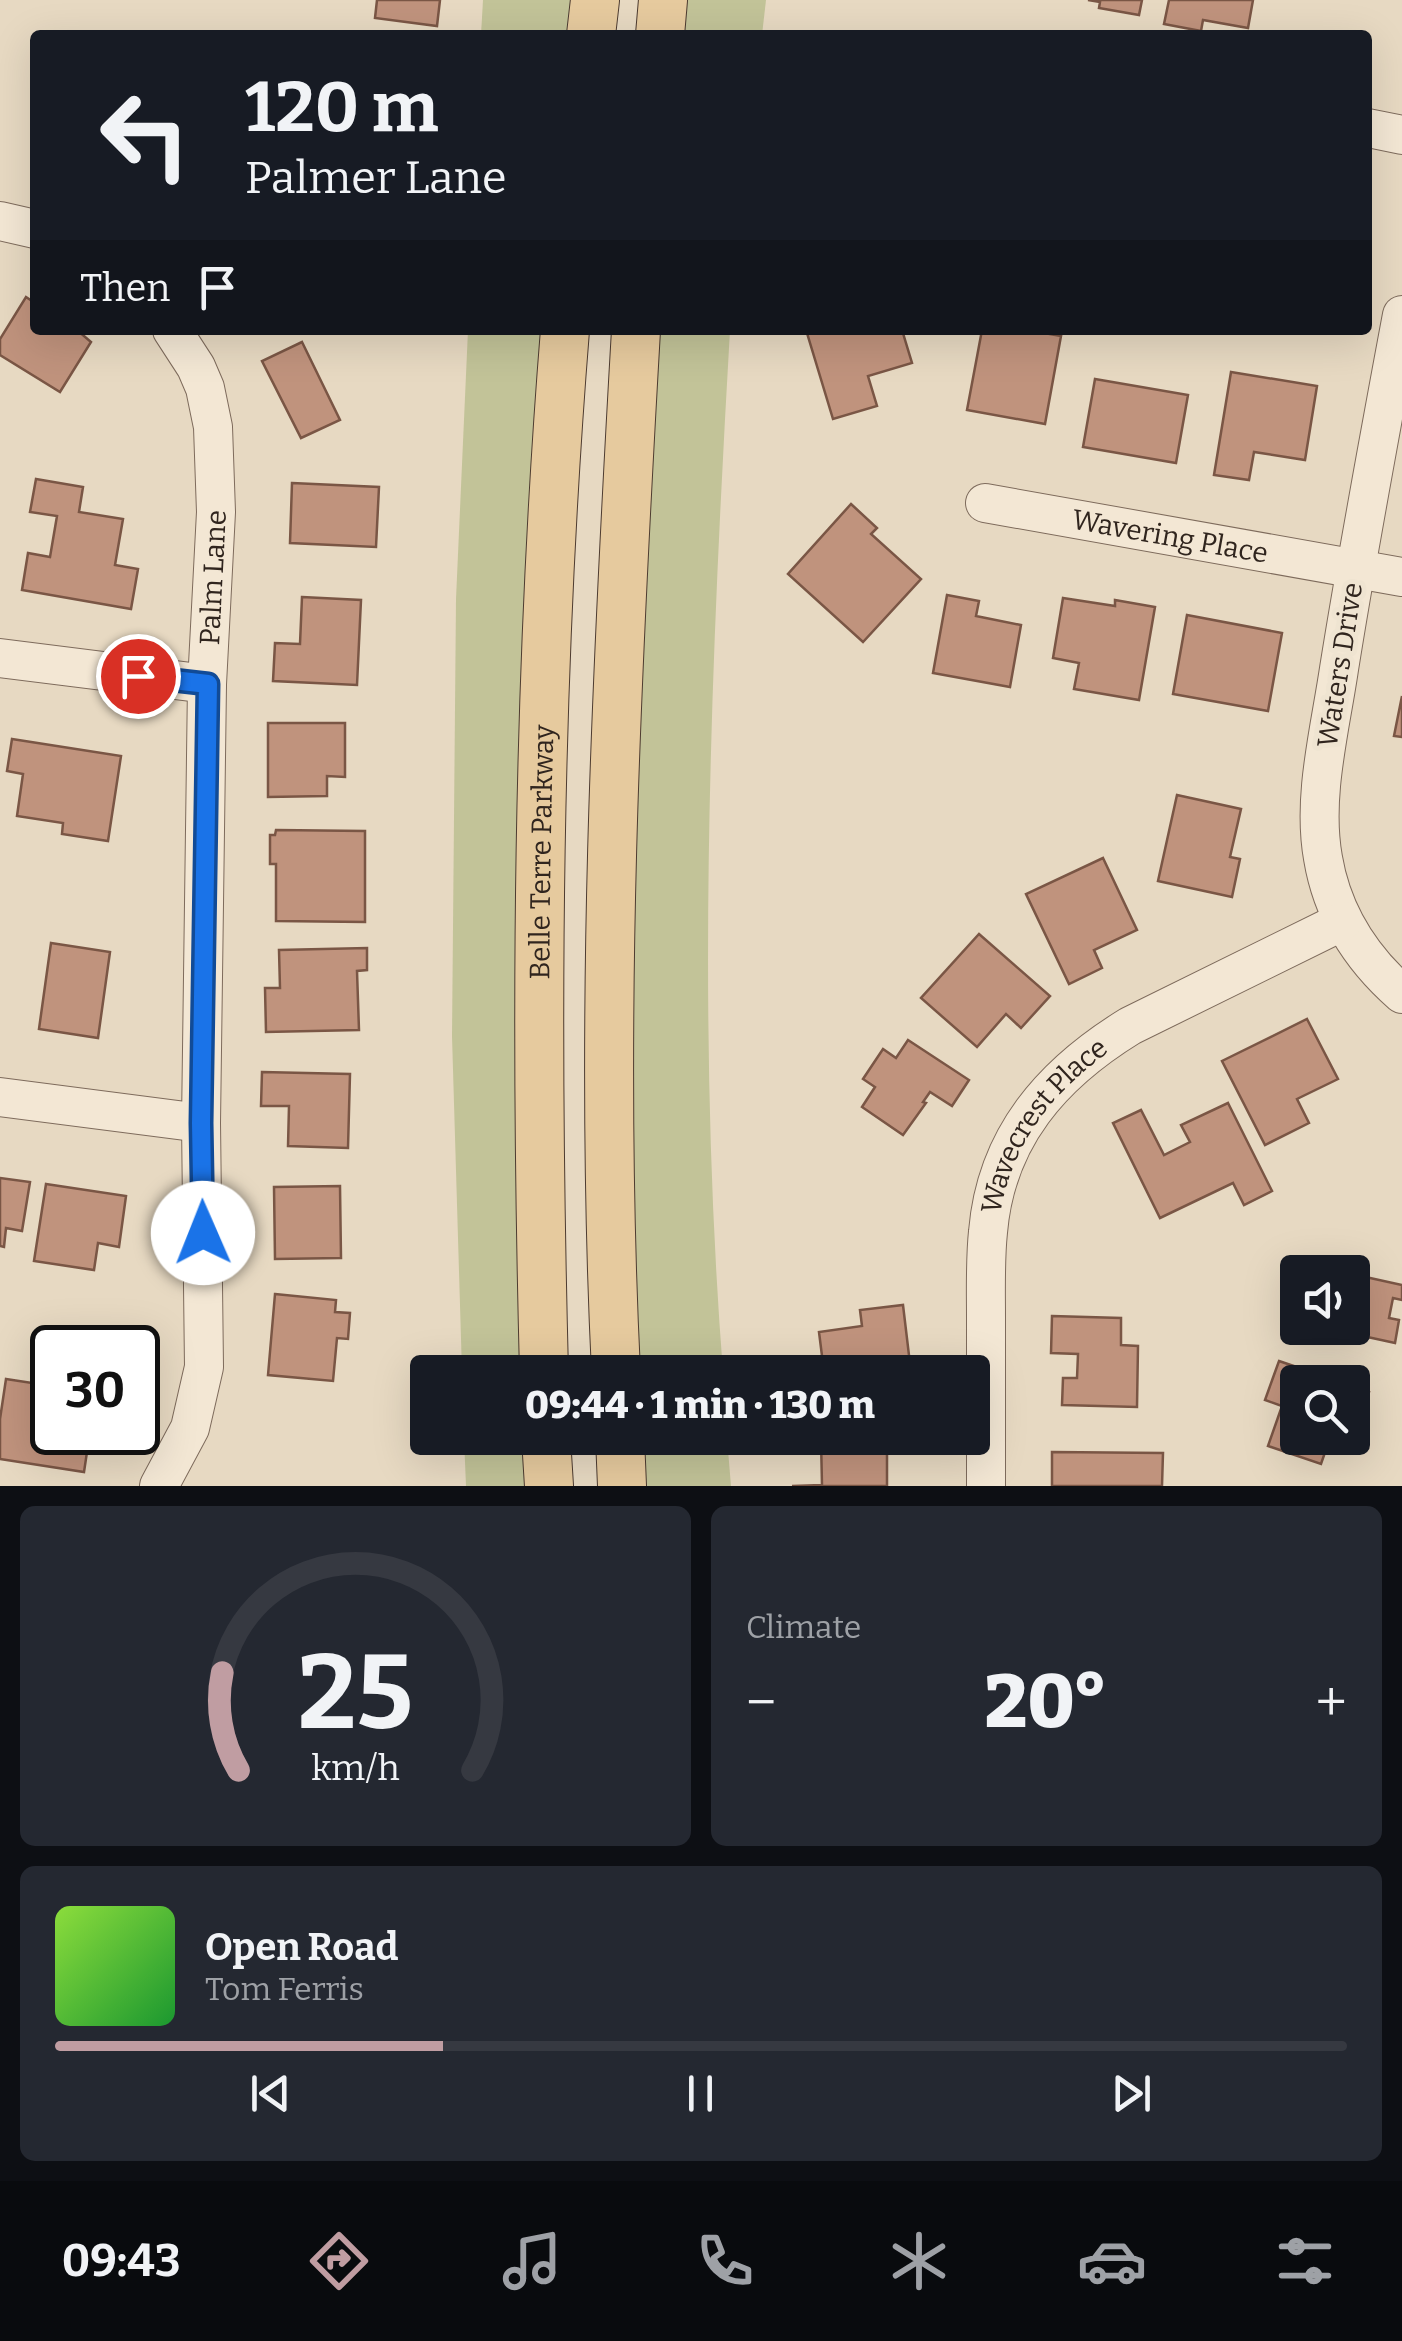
<!DOCTYPE html>
<html lang="en">
<head>
<meta charset="utf-8">
<style>
  :root { --surface:#171b24; --page:#242831; --text:#f1f3f6; --muted:#9ea1a6; --line:#363941; --accent:#c09da2 }
  body { margin:0; font-family:Bitter,serif; background:var(--page); color:var(--text); height:100vh; display:flex; flex-direction:column; font-size:38px; white-space:nowrap }
  * { box-sizing:border-box; margin:0 }
  p { font-size:32px; color:var(--muted) }
  .icon { flex:none; width:55px; height:55px; fill:none; stroke:currentColor; stroke-width:2; stroke-linecap:round; stroke-linejoin:round }
  .map { position:relative; height:1486px; overflow:hidden }
  .sheet { display:flex; flex-direction:column; gap:20px; padding:20px; background:#0d0f14; flex:1 }
  .sheet>* { flex:none }
  .guide { position:absolute; left:30px; top:30px; width:1342px; height:305px; border-radius:10px; box-shadow:0 10px 40px #0002; background:#171b24; color:var(--text); overflow:hidden }
  .controls { position:absolute; left:1280px; top:1255px; display:grid; gap:20px }
  .controls a { display:grid; place-items:center; width:90px; height:90px; border-radius:10px; background:var(--surface); box-shadow:0 10px 40px #0002; font-size:50px }
  .speed { position:absolute; left:30px; top:1325px; display:flex; gap:20px; font-size:50px; font-weight:700; text-align:center }
  .speed>* { display:grid; place-content:center; width:130px; height:130px; border-radius:50%; background:var(--surface); box-shadow:0 10px 40px #0002; line-height:1 }
  .speed .limit { border:5px solid #111; border-radius:15px; background:#fff; color:#111 }
  .pin { position:absolute; display:grid; place-items:center; width:85px; height:85px; color:#fff; margin:-42px; border:5px solid #fff; border-radius:50%; box-shadow:0 2px 10px #0007 }
  .me { position:absolute; width:110px; margin:-55px; rotate:359deg; stroke-linejoin:round; filter:drop-shadow(0 0 8px #0008) }
  .turn { display:flex; align-items:center; gap:35px; height:210px; padding:0 50px; font-size:45px }
  .turn .icon { width:130px; height:130px; stroke-width:2.5 }
  .turn b { display:block; font-size:70px; line-height:85px }
  .then { display:flex; align-items:center; height:95px; padding:0 50px; background:#0003; gap:20px; font-size:38px }
  .big { font-size:75px; font-weight:800; line-height:1.1 }
  .sheet .widget { flex:1; display:flex; flex-direction:column; justify-content:center; gap:15px; min-width:0; padding:0 35px; border-radius:15px; background:var(--page) }
  .sheet .dial { align-items:center; gap:0 }
  .dial svg { height:260px; overflow:visible; fill:none; stroke:var(--line); stroke-width:7; stroke-linecap:round; text-anchor:middle }
  .dial text { fill:var(--text); stroke:none }
  .song { display:flex; align-items:center; gap:30px }
  .cover { width:120px; height:120px; border-radius:15px; background:linear-gradient(135deg,hsl(90 70% 55%),hsl(130 70% 35%)) }
  .played { height:10px; border-radius:5px; background:linear-gradient(90deg,var(--accent) 30%,var(--line) 30%) }
  .keys { display:flex; justify-content:space-around; direction:ltr }
  .heat { display:flex; justify-content:space-between; align-items:center; font-size:55px; direction:ltr }
  .sheet .tiles { flex:1; display:grid; gap:20px; grid-template-columns:1fr 1fr }
  .widget:last-child { grid-column:span 2 }
  .trip { position:absolute; left:410px; top:1355px; width:580px; height:100px; border-radius:10px; background:var(--surface); box-shadow:0 10px 40px #0002; font-weight:800; line-height:100px; text-align:center }
  .tab-bar { display:flex; height:160px; justify-content:space-around; align-items:center; background:#090b0e; color:var(--muted) }
  .tab-bar .icon { width:70px; height:70px }
  .tab-bar .on { color:var(--accent) }
  .tab-bar b { font-size:45px; color:var(--text) }
  .map>svg:first-child { display:block }
</style>
</head>
<body>
<div class="map">
<svg width="1402" height="1486" viewBox="0 0 1402 1486">
  <rect width="100%" height="100%" fill="#e7d9c2"/>
  <!-- green -->
  <g fill="#c2c398">
    <path d="M483,0H576L573,35H481Z"/>
    <path d="M685,0H766L762,35H682Z"/>
    <path d="M468,330H549L527,1372H462L452,1036L456,599Z"/>
    <path d="M656,330H730C710,676 696,1026 723,1372H634L628,1038L648,437Z"/>
    <path d="M464,1438H530L533,1486H466Z"/>
    <path d="M637,1438H727L731,1486H640Z"/>
  </g>
  <!-- building -->
  <g fill="#c0937d" stroke="#7a5645" stroke-width="2.5">
    <path d="M377,0H440L437,26L375,18Z"/>
    <path d="M1088,0H1142L1139,15L1099,8L1100,2Z"/>
    <path d="M1169,0H1253L1248,28L1203,20L1201,31L1164,24Z"/>
    <path d="M26,297L35,303V330H77L91,342L60,392L0,355V339Z"/>
    <path d="M816,330H902L912,363L868,376L877,406L833,419L807,333Z"/>
    <path d="M982,330H1027L1061,336L1045,424L967,410Z"/>
    <path d="M302,342L340,420L301,438L262,361Z"/>
    <path d="M1231,372L1317,386L1305,460L1254,452L1249,480L1214,475Z"/>
    <path d="M1095,379L1188,395L1176,463L1083,447Z"/>
    <path d="M36,479L83,487L79,512L123,519L115,565L138,569L131,609L22,590L28,553L50,557L57,516L30,512Z"/>
    <path d="M292,483L379,487L376,547L290,543Z"/>
    <path d="M851,504L877,528L871,534L921,579L863,642L788,574Z"/>
    <path d="M947,595L979,601L976,616L1021,625L1010,687L933,673Z"/>
    <path d="M302,597L361,600L357,685L273,681L275,643L300,644Z"/>
    <path d="M1063,598L1115,606V600L1155,607L1139,700L1074,689L1079,663L1053,658Z"/>
    <path d="M1187,615L1282,633L1268,711L1173,694Z"/>
    <path d="M1402,696V737L1394,736Z"/>
    <path d="M268,723H345V777L327,776V796L268,797Z"/>
    <path d="M12,739L121,756L108,841L62,834L63,823L17,816L23,774L7,771Z"/>
    <path d="M1177,795L1241,809L1230,857L1240,859L1232,897L1158,881Z"/>
    <path d="M276,830L365,831V922L276,921V864H270V835H275Z"/>
    <path d="M1103,858L1137,930L1094,950L1102,968L1069,984L1026,894Z"/>
    <path d="M979,934L1050,996L1021,1028L1006,1014L977,1047L921,998Z"/>
    <path d="M51,943L110,952L98,1038L39,1029Z"/>
    <path d="M367,948V970L357,971L359,1030L266,1032L265,988H280L279,950Z"/>
    <path d="M1307,1019L1338,1079L1297,1099L1309,1123L1265,1145L1222,1061Z"/>
    <path d="M908,1040L969,1080L952,1106L930,1092L923,1102L926,1103L903,1135L862,1107L875,1087L863,1079L883,1049L896,1058Z"/>
    <path d="M262,1072L350,1074L348,1148L288,1146L289,1106H261Z"/>
    <path d="M1228,1103L1272,1191L1244,1205L1233,1183L1160,1218L1113,1123L1141,1110L1164,1155L1190,1142L1181,1125Z"/>
    <path d="M0,1178L30,1182L22,1231L6,1228L4,1247L0,1246Z"/>
    <path d="M46,1184L126,1196L119,1247L98,1243L94,1270L34,1261Z"/>
    <path d="M340,1186L341,1258L275,1259L274,1187Z"/>
    <path d="M1352,1274L1402,1285V1300L1393,1298L1389,1318L1399,1320L1395,1343L1326,1328H1352Z"/>
    <path d="M275,1294L336,1300L335,1312L350,1313L348,1339L337,1338L333,1381L268,1375Z"/>
    <path d="M903,1305L911,1372H824L819,1332L862,1326L860,1310Z"/>
    <path d="M1052,1316L1121,1318V1345L1138,1346L1137,1407L1062,1405L1063,1378H1077L1078,1354L1051,1353Z"/>
    <path d="M1279,1361L1341,1382H1298V1438H1330L1321,1464L1268,1446L1282,1406L1265,1400Z"/>
    <path d="M6,1379L52,1386V1432H90L84,1472L0,1459V1419Z"/>
    <path d="M1352,1386L1369,1392L1356,1431L1352,1429Z"/>
    <path d="M887,1439V1486H792L822,1485L821,1440Z"/>
    <path d="M1052,1452L1163,1453L1162,1486H1052Z"/>
  </g>
  <g fill="none" stroke-linecap="round" stroke-linejoin="round">
    <defs>
      <g id="minor">
        <path d="M1368,128L1402,135"/>
        <path d="M0,221L35,229"/>
        <path d="M1402,315C1380,433 1358,550 1339,669C1330,730 1312,797 1323,858C1332,912 1361,958 1402,994"/>
        <path id="s1" d="M985,503L1402,577"/>
        <path d="M0,658L207,684"/>
        <path d="M0,1097L201,1123"/>
        <path id="s2" d="M159,1486L190,1428L204,1367L201,1123L207,684L216,512L213,427L205,388L196,367L172,330"/>
        <path id="s3" d="M986,1486C986,1430 986,1373 986,1317C986,1289 985,1260 988,1232C996,1137 1052,1074 1130,1026L1343,921"/>
      </g>
      <g id="major">
        <path d="M591,35L595,0"/>
        <path d="M660,35L663,0"/>
        <path id="s4" d="M544,1372C535,1025 537,677 565,330"/>
        <path d="M616,1372C599,1025 616,677 636,330"/>
        <path d="M546,1438L549,1486"/>
        <path d="M620,1438L622,1486"/>
      </g>
    </defs>
    <!-- minor casing -->
    <use href="#minor" stroke="#7e6b5c" stroke-width="40"/>
    <!-- major casing -->
    <use href="#major" stroke="#4d3b30" stroke-width="50"/>
    <!-- minor -->
    <use href="#minor" stroke="#f3e7d4" stroke-width="38"/>
    <!-- major -->
    <use href="#major" stroke="#e6ca9e" stroke-width="48"/>
  </g>
  <g fill="none" stroke-linecap="round" stroke-linejoin="round">
    <defs>
      <path id="route" d="M138,676L208,684L201,1123L203,1233"/>
    </defs>
    <!-- route casing -->
    <use href="#route" stroke="#114b97" stroke-width="25"/>
    <!-- route -->
    <use href="#route" stroke="#1a73e8" stroke-width="18"/>
  </g>
  <g text-anchor="middle" dominant-baseline="central" stroke-width="10" stroke-linejoin="round" paint-order="stroke">
    <!-- street labels -->
    <g font-size="28" fill="#30251e" stroke="#efe4d1">
      <text stroke="none"><textPath href="#s1" startOffset="188">Wavering Place</textPath></text>
      <text stroke="none"><textPath href="#s2" startOffset="918">Palm Lane</textPath></text>
      <text transform="translate(1340 665) rotate(-81)">Waters Drive</text>
      <text stroke="none"><textPath href="#s4" startOffset="520">Belle Terre Parkway</textPath></text>
      <text stroke="none"><textPath href="#s3" startOffset="378">Wavecrest Place</textPath></text>
    </g>
  </g>
</svg>
<div class="controls">
<a><svg class="icon" aria-label="sound" viewBox="0 0 24 24"><path d="M4 9h4l5-4v14l-5-4H4zM17 9q2 3 0 6"/></svg></a>
<a><svg class="icon" aria-label="search" viewBox="0 0 24 24"><circle cx="10" cy="10" r="6"/><path d="M15 15l6 6"/></svg></a>
</div>
<div class="speed"><div class="limit">30</div></div>
<div class="pin" style="left:138px;top:676px;background:#d93025"><svg class="icon" aria-label="arrive" viewBox="0 0 24 24"><path d="M6 21V4h12l-3 4 3 4H6"/></svg></div>
<svg class="me" style="left:203px;top:1233px" viewBox="-20 -20 40 40"><circle r="19" fill="#fff"/><path d="M0-13L10 11 0 6-10 11z" fill="#1a73e8"/></svg>
<div class="trip">09:44 · 1 min · 130 m</div>
<div class="guide">
<div class="turn"><svg class="icon" aria-label="left" viewBox="0 0 24 24"><path d="M17 20v-9H6M10 6l-5 5 5 5"/></svg><div><b>120 m</b>Palmer Lane</div></div>
<div class="then">Then<svg class="icon" aria-label="arrive" viewBox="0 0 24 24"><path d="M6 21V4h12l-3 4 3 4H6"/></svg></div>
</div>
</div>
<section class="sheet">
<div class="tiles">
<div class="widget dial"><svg viewBox="0 0 100 80">
<path d="M14 69A42 42 0 1 1 86 69"/>
<path d="M14 69A42 42 0 0 1 9 39" stroke="#c09da2"/>
<text x="50" y="56" font-size="32" font-weight="700">25</text>
<text x="50" y="72" font-size="11">km/h</text>
</svg></div>
<div class="widget"><p>Climate</p>
<div class="heat"><a>−</a><b class="big">20°</b><a>+</a></div>
</div>
<div class="widget">
<div class="song"><i class="cover"></i><div><b>Open Road</b><p>Tom Ferris</p></div></div>
<div class="played"></div>
<div class="keys"><svg class="icon" aria-label="previous" viewBox="0 0 24 24"><path d="M18 5L8 12l10 7zM5 5v14"/></svg><svg class="icon" aria-label="pause" viewBox="0 0 24 24"><path d="M8 5v14M16 5v14"/></svg><svg class="icon" aria-label="next" viewBox="0 0 24 24"><path d="M6 5l10 7-10 7zM19 5v14"/></svg></div>
</div>
</div>
</section>
<nav class="tab-bar">
<b>09:43</b>
<svg class="icon on" aria-label="directions" viewBox="0 0 24 24"><path d="M12 3l9 9-9 9-9-9zM9 14v-3h6M13 9l2 2-2 2"/></svg>
<svg class="icon" aria-label="music" viewBox="0 0 24 24"><path d="M9 18V5l10-2v13"/><circle cx="6" cy="18" r="3"/><circle cx="16" cy="16" r="3"/></svg>
<svg class="icon" aria-label="phone" viewBox="0 0 24 24"><path d="M5 4h4l2 5-3 2q2 4 5 5l2-3 5 2v4C11 20 4 13 5 4z"/></svg>
<svg class="icon" aria-label="climate" viewBox="0 0 24 24"><path d="M12 3v18M4 7l16 10M4 17L20 7"/></svg>
<svg class="icon" aria-label="car" viewBox="0 0 24 24"><path d="M5 17H2v-5l4-1 3-4h7l3 4 3 1v5h-3M9 17h6M6 11h13"/><circle cx="7" cy="17" r="2"/><circle cx="17" cy="17" r="2"/></svg>
<svg class="icon" aria-label="filters" viewBox="0 0 24 24"><path d="M4 7h16M4 17h16"/><circle cx="9" cy="7" r="2"/><circle cx="15" cy="17" r="2"/></svg>
</nav>
</body>
</html>
